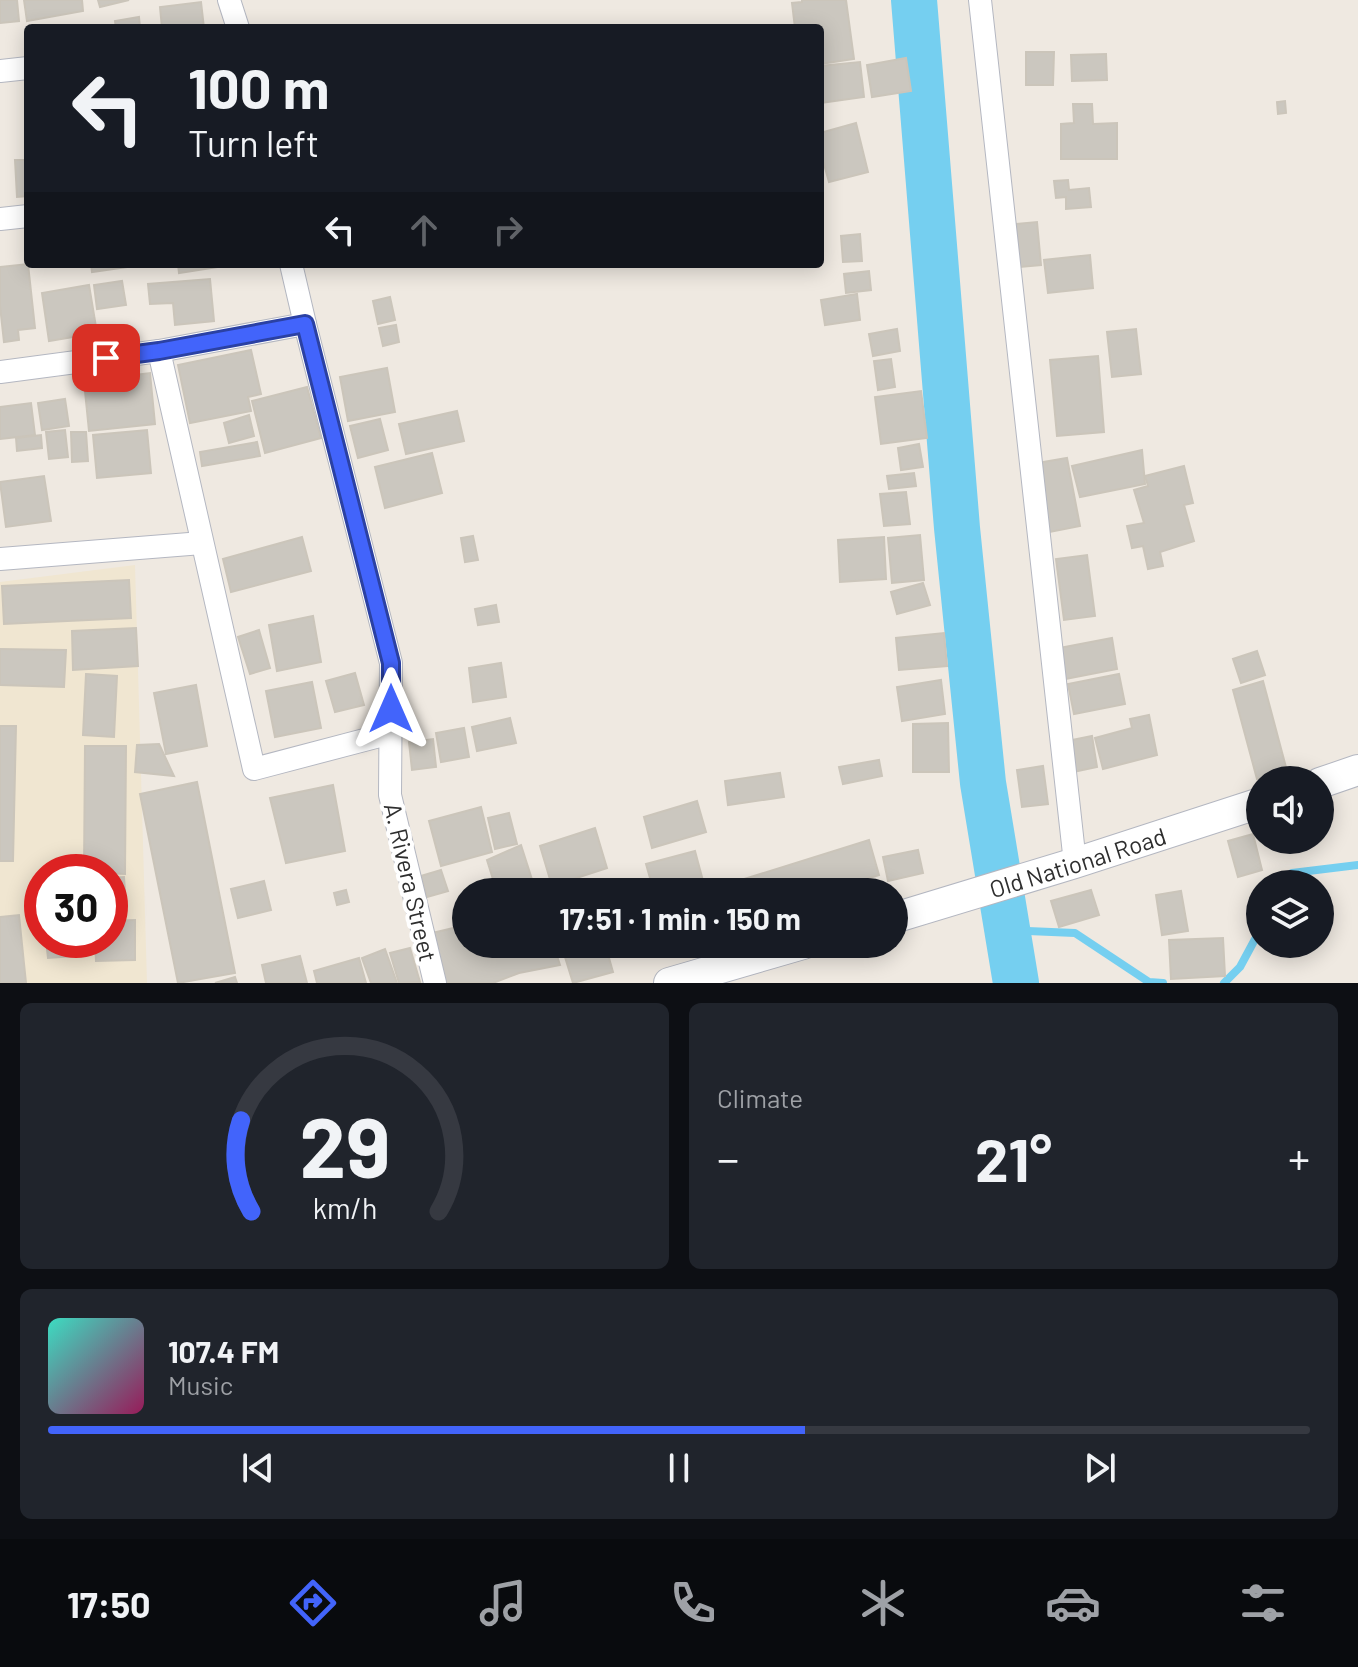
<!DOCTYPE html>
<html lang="en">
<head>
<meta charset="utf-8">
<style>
  :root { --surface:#171b24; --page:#20242c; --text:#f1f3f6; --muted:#9ea1a6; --line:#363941; --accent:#4264fb }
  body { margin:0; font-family:Barlow,sans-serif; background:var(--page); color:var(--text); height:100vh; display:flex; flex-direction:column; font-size:30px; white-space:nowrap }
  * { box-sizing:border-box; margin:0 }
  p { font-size:26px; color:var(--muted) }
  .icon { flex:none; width:44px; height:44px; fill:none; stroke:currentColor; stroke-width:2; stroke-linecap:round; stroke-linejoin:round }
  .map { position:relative; height:983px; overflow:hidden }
  .drawer { display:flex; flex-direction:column; gap:20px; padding:20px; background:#0d0f14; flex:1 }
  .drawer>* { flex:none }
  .banner { position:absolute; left:24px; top:24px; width:800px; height:244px; border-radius:8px; box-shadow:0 4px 20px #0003; background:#171b24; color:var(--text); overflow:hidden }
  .fabs { position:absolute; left:1246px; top:766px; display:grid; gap:16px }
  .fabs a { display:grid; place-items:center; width:88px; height:88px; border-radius:50%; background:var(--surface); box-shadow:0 4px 20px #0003; font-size:40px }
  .speed { position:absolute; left:24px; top:854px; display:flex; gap:16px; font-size:40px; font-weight:700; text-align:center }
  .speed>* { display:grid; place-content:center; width:104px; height:104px; border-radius:50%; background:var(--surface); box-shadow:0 4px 20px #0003; line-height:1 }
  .speed .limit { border:12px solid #d22; background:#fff; color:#111 }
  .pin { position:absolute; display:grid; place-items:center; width:68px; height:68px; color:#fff; margin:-34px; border-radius:16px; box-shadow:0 4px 12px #0006 }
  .me { position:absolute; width:88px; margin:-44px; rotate:0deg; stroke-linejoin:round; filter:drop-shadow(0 0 6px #0008) }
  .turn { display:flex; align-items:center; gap:28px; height:168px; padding:0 32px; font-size:36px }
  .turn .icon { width:104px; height:104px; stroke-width:2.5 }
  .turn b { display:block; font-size:56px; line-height:68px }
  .lanes { display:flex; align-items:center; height:76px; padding:0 32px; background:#0003; justify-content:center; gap:40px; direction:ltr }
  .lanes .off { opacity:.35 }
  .big { font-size:60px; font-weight:700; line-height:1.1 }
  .drawer .tile { flex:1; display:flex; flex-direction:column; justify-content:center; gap:12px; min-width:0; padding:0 28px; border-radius:12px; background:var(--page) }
  .drawer .dial { align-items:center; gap:0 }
  .dial svg { height:208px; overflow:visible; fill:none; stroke:var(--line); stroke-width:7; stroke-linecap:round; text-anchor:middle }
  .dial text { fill:var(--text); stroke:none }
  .song { display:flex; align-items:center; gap:24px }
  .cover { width:96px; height:96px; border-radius:12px; background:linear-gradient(135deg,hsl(170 70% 55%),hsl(330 70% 35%)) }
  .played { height:8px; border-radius:4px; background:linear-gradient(90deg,var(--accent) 60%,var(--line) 60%) }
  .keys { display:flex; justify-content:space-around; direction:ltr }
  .heat { display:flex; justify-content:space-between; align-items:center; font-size:44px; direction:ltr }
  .drawer .tiles { flex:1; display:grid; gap:20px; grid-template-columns:1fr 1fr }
  .tile:last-child { grid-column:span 2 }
  .trip { position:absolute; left:452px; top:878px; width:456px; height:80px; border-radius:40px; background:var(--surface); box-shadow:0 4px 20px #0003; font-weight:700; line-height:80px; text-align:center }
  .tabs { display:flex; height:128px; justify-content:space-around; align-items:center; background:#090b0e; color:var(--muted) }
  .tabs .icon { width:56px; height:56px }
  .tabs .current { color:var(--accent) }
  .tabs b { font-size:36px; color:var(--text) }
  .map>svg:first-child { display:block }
</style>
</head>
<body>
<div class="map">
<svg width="1358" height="983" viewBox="0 0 1358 983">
  <rect width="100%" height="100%" fill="#efe9e1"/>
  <!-- education -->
  <path fill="#f0e6d1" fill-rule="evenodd" d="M135,565L147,983H0V582ZM42,872H110V940H42Z"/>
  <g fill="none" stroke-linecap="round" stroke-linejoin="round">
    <!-- stream -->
    <g stroke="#75cff0" stroke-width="8">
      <path d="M1285,884L1292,873L1358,865"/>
      <path d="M1007,930L1075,933L1149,982L1163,983"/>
      <path d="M1224,983L1240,967L1260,930"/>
    </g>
    <!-- river -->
    <path stroke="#75cff0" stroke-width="46" d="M914,0L957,528L983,783L1016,983"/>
  </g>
  <!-- building -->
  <g fill="#cbc7bf" stroke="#cbc5ba" stroke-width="2">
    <path d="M0,0H17L19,21L0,23Z"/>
    <path d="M24,0H82L83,11L27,21Z"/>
    <path d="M98,0H129L100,7Z"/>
    <path d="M802,0H846L854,59L820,64V28H795L792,3L802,2Z"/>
    <path d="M201,2L204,28H162L160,7Z"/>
    <path d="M139,17L140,28H116L115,21Z"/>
    <path d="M1026,52H1054L1053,85H1026Z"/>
    <path d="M1106,54L1107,80L1072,81L1071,55Z"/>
    <path d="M906,58L911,91L872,97L867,65Z"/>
    <path d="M860,62L864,97L820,103V66Z"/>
    <path d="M1285,101L1286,113L1278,114L1277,102Z"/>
    <path d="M1073,104H1092L1093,124L1117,123V159H1061V124L1074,123Z"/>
    <path d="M856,123L868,172L829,182L820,150V133Z"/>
    <path d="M15,160H28V196L17,197Z"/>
    <path d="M1068,180L1069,190L1089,188L1091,207L1066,209V197L1056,198L1054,181Z"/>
    <path d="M1037,222L1041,265L1020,267L1016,224Z"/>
    <path d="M860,234L862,261L843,262L841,236Z"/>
    <path d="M1090,255L1093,288L1048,293L1044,260Z"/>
    <path d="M28,264L35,328L18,330L19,340L4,342L0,306V267Z"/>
    <path d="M91,264H148L92,272Z"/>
    <path d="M178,264H231V265L179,273Z"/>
    <path d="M869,271L871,290L846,293L844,274Z"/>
    <path d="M210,279L214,321L175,325L173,303L150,304L148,284Z"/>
    <path d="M122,281L126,305L97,309L94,285Z"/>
    <path d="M89,285L97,333L49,341L42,293Z"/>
    <path d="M857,294L860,320L825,325L821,300Z"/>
    <path d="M390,297L395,320L378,324L373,301Z"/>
    <path d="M396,325L399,342L383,346L379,328Z"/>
    <path d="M897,329L900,351L873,356L869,334Z"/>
    <path d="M1136,329L1141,374L1112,377L1107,332Z"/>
    <path d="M251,350L261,394L248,397L251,411L190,423L178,365Z"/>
    <path d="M1098,356L1104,432L1057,436L1050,360Z"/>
    <path d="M891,359L895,387L878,390L874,361Z"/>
    <path d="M387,368L395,412L348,421L340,377Z"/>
    <path d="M150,373L155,424L89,431L84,381Z"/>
    <path d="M307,387L321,438L265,453L252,401Z"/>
    <path d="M921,391L927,438L881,444L875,397Z"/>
    <path d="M65,399L69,426L42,430L38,403Z"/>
    <path d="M31,403L35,435L0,439V407Z"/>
    <path d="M457,411L464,441L406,454L399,424Z"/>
    <path d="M249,415L254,436L229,443L224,423Z"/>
    <path d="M380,419L388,450L358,458L350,426Z"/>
    <path d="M65,430L68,457L49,459L46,432Z"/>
    <path d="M147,430L151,473L97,478L93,435Z"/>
    <path d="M71,432H86L88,461L72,462Z"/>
    <path d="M41,435L42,448L17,451L16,438Z"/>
    <path d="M257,442L260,456L202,466L200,452Z"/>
    <path d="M919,444L923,467L901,470L898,448Z"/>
    <path d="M1142,450L1145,484L1080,497L1072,466Z"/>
    <path d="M432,453L442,493L385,508L375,467Z"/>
    <path d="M1067,458L1080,526L1049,532L1037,463Z"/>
    <path d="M1184,466L1193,503L1184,505L1194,541L1160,552L1163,566L1148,569L1143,546L1132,548L1127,526L1144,523L1134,490L1148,486L1145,476Z"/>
    <path d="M914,473L916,486L889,489L887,476Z"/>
    <path d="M44,476L51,521L6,527L0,482Z"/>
    <path d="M906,492L910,524L884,526L880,494Z"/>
    <path d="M920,535L924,580L892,583L888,538Z"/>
    <path d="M473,536L478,560L465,562L461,538Z"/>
    <path d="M302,537L311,571L231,592L223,559Z"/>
    <path d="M884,537L886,579L840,582L838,540Z"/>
    <path d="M1087,555L1095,616L1064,620L1056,559Z"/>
    <path d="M129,580L131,618L4,624L2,586Z"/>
    <path d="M923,583L930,605L897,614L891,592Z"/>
    <path d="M496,605L499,622L478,625L475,609Z"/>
    <path d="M313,616L321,662L277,671L269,625Z"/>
    <path d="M136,628L138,666L73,670L72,631Z"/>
    <path d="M259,630L270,668L250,674L238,637Z"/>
    <path d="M944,633L947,666L899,670L896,638Z"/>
    <path d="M1112,638L1117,669L1060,680L1054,649Z"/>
    <path d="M0,649L66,650L64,687L0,685Z"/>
    <path d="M1257,651L1265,675L1241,683L1233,659Z"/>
    <path d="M501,663L506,697L473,702L469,668Z"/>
    <path d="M355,673L364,705L335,712L326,681Z"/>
    <path d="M86,674L117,676L114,737L83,735Z"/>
    <path d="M1119,674L1125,704L1074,714L1068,684Z"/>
    <path d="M941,680L945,714L902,721L897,687Z"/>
    <path d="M1263,681L1287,771L1257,779L1233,690Z"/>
    <path d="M312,682L321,728L275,737L266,691Z"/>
    <path d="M196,685L207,746L166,754L154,693Z"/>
    <path d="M1149,715L1157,755L1103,769L1095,738L1132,728L1130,719Z"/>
    <path d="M510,718L516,743L477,751L472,727Z"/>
    <path d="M948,723L949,772H913V724Z"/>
    <path d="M0,726H16L13,861H0Z"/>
    <path d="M464,728L469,757L441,762L436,733Z"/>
    <path d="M1092,736L1097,767L1073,772L1067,741Z"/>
    <path d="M433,739L436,767L412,770L409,742Z"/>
    <path d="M159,744L174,776L135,772L137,745Z"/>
    <path d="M85,746H126L125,874L84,872Z"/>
    <path d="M879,760L882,776L843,784L839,767Z"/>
    <path d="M1043,766L1048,804L1022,807L1017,770Z"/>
    <path d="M780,773L784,797L728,805L725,781Z"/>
    <path d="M197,782L235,973L178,983L140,794Z"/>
    <path d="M333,785L345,851L286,863L270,798Z"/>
    <path d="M697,801L706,832L652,848L644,817Z"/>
    <path d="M481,807L492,852L441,866L429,821Z"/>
    <path d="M509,813L517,844L495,849L488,818Z"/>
    <path d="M595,828L607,868L552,886L540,846Z"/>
    <path d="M1253,834L1262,870L1238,877L1228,841Z"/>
    <path d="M869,840L879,875L824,892H741L738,881Z"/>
    <path d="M521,845L536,892H497L487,860Z"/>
    <path d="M918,850L923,873L888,881L883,857Z"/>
    <path d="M695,851L706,892H654L646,864Z"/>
    <path d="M441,870L448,891L427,897L421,876Z"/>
    <path d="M124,877L126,906L110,907V878Z"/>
    <path d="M264,881L271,910L238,918L231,889Z"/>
    <path d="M346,890L349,902L337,905L334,893Z"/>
    <path d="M1091,890L1099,915L1059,927L1051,901Z"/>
    <path d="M1181,891L1188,931L1162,935L1156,895Z"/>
    <path d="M19,915L26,983H0V917Z"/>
    <path d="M135,920V960L96,961L95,940H110V921Z"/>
    <path d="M466,925V944H553L560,965L519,973L493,983H444L432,933Z"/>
    <path d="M1223,938L1225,976L1171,979L1169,940Z"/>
    <path d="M46,940H87L88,955L48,958Z"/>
    <path d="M561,944H605L613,972L573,983Z"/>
    <path d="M410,948L420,982L399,983L390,953Z"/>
    <path d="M385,949L397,983H371L362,958Z"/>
    <path d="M300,956L307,983H266L262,965Z"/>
    <path d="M359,958L366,983H317L314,971Z"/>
    <path d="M235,977L237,983H215Z"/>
  </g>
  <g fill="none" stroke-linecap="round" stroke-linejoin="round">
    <defs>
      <g id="minor">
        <path d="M229,0L238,28"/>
        <path d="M980,0L1075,863"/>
        <path d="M0,71L28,68"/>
        <path d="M0,219L28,216"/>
        <path d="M291,264L305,324L391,663L390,795L435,983"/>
        <path d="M159,351L254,769L391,733"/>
        <path d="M0,372L159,351L305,324"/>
        <path d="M0,559L202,543"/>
      </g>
      <g id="secondary">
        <path d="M1320,783L1358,770"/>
        <path id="s1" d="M894,918L1075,863L1260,803"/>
        <path d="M669,983L803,944"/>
      </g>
    </defs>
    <!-- minor casing -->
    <use href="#minor" stroke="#b4b7c1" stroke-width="24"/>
    <!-- secondary casing -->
    <use href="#secondary" stroke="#b4b7c1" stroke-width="32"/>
    <!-- minor -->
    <use href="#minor" stroke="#fff" stroke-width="22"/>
    <!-- secondary -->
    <use href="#secondary" stroke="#fff" stroke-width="30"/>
  </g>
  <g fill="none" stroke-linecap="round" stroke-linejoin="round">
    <defs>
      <path id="route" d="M106,358L159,351L305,324L391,663V709"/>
    </defs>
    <!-- route casing -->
    <use href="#route" stroke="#2b41a3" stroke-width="20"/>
    <!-- route -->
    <use href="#route" stroke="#4264fb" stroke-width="14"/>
  </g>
  <g text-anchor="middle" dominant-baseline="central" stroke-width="8" stroke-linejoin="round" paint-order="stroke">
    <!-- street labels -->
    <g font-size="24" fill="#2e2e2e" stroke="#fff">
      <text stroke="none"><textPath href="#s1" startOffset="192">Old National Road</textPath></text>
      <text transform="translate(411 882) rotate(77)">A. Rivera Street</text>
    </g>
  </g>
</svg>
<div class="fabs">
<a><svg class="icon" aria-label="sound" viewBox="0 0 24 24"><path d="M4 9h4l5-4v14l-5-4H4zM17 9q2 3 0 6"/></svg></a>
<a><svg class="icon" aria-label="layers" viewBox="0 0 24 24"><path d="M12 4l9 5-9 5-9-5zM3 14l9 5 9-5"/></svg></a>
</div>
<div class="speed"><div class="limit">30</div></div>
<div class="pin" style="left:106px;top:358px;background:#d93025"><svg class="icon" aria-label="arrive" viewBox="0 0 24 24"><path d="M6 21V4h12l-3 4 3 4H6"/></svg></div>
<svg class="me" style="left:391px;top:709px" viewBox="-20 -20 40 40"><path d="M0-17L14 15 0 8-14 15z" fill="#4264fb" stroke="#fff" stroke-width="4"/></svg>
<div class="trip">17:51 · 1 min · 150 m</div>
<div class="banner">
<div class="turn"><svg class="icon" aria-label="left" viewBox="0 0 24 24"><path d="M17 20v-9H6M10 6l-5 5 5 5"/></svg><div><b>100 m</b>Turn left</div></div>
<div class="lanes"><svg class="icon" aria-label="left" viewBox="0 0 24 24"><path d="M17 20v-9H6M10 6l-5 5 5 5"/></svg><svg class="icon off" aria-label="ahead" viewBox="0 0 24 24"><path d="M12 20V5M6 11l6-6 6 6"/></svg><svg class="icon off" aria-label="right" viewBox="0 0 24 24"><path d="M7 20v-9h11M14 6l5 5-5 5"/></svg></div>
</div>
</div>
<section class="drawer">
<div class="tiles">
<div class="tile dial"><svg viewBox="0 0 100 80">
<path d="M14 69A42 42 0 1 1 86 69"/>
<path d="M14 69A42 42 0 0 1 10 34" stroke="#4264fb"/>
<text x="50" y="56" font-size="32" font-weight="700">29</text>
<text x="50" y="72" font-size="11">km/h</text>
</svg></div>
<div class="tile"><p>Climate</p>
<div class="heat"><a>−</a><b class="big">21°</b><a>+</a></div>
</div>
<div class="tile">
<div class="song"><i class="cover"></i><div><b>107.4 FM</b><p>Music</p></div></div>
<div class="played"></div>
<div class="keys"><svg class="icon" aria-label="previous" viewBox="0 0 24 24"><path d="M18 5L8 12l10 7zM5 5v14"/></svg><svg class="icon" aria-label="pause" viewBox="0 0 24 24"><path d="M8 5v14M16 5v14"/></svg><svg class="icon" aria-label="next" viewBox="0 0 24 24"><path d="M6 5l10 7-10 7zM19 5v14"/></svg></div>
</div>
</div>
</section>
<nav class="tabs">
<b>17:50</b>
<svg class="icon current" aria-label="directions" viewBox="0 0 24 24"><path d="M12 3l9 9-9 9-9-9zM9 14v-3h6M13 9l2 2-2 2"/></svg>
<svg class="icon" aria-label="music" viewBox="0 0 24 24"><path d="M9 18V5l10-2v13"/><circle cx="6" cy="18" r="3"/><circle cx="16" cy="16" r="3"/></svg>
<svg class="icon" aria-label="phone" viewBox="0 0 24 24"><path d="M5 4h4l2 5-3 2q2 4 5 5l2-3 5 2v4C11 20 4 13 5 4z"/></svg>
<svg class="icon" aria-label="climate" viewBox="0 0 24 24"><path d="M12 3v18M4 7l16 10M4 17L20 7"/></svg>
<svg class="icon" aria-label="car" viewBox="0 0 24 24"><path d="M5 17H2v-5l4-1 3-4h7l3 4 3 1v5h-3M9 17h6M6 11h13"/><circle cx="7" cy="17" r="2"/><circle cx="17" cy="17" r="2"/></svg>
<svg class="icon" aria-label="filters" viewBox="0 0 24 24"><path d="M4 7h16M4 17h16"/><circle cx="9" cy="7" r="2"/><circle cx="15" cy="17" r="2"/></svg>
</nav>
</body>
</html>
